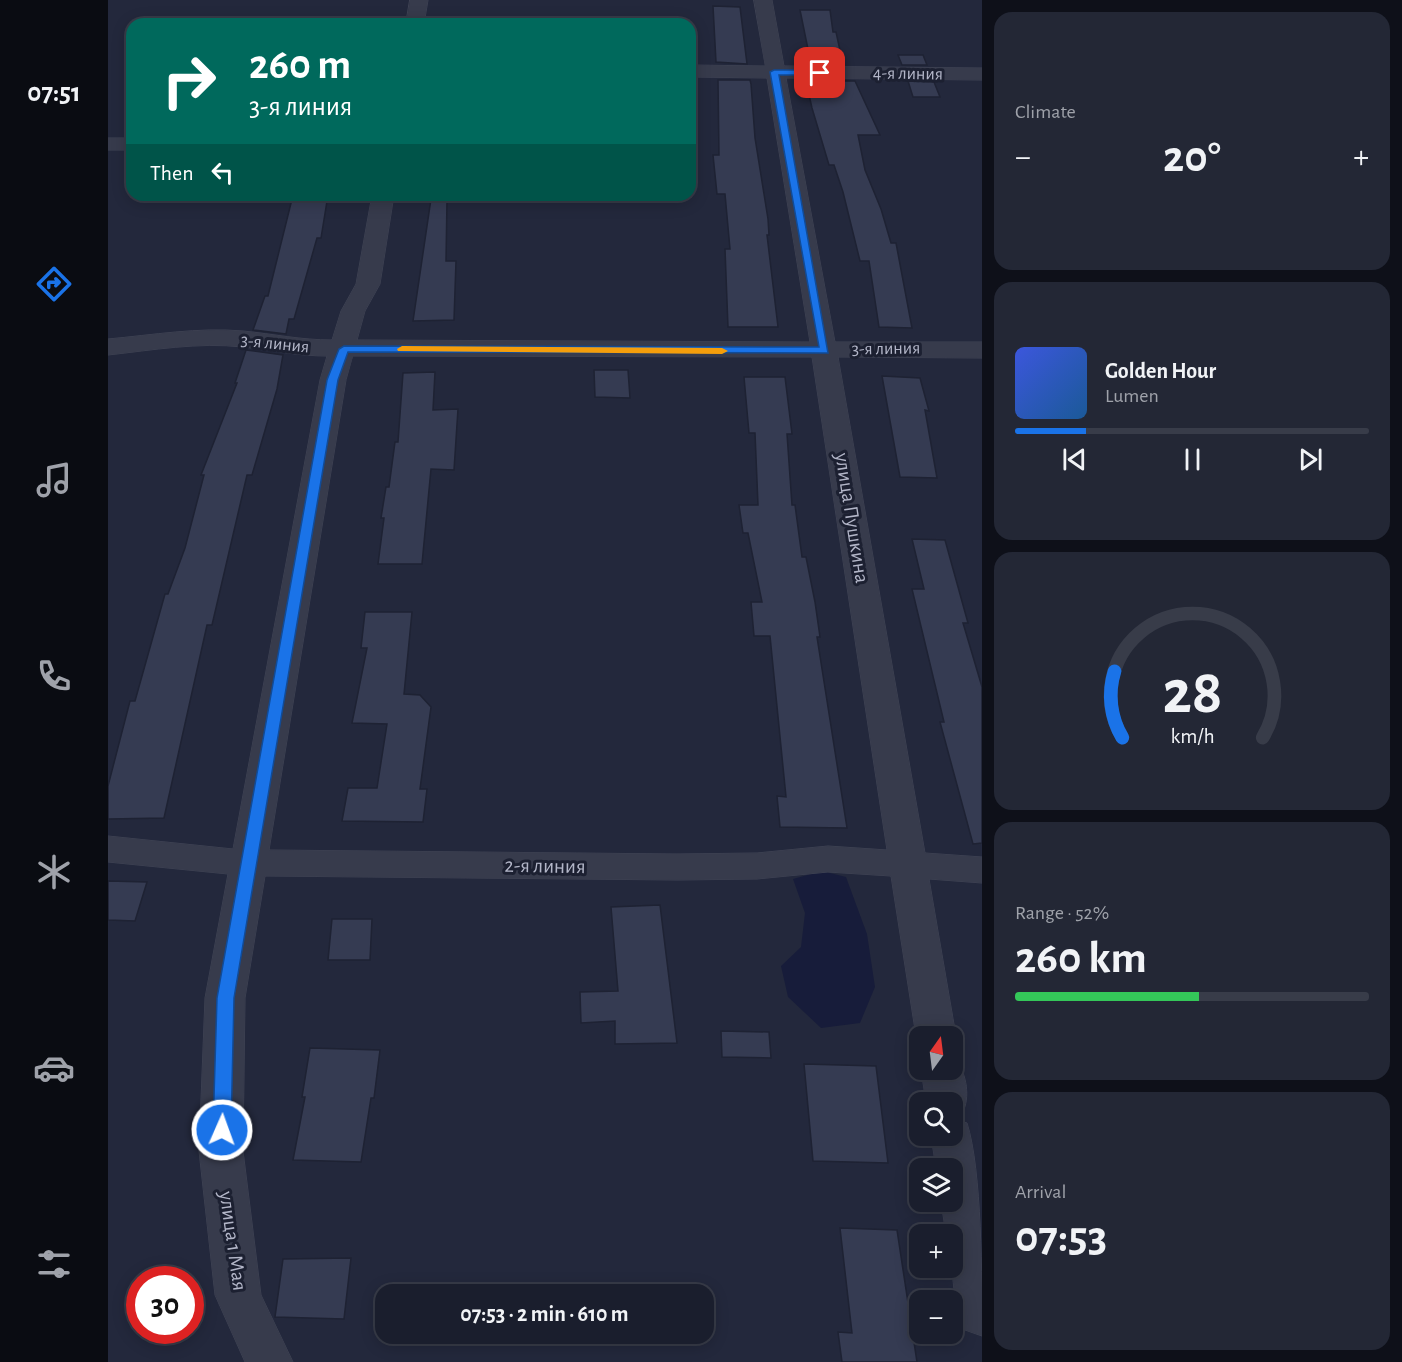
<!DOCTYPE html>
<html lang="en">
<head>
<meta charset="utf-8">
<style>
  :root { --surface:#1a1e2d; --page:#232735; --text:#f1f3f6; --muted:#9fa2aa; --line:#383c49; --accent:#1a73e8 }
  body { margin:0; font-family:"Alegreya Sans",sans-serif; background:var(--page); color:var(--text); height:100vh; display:flex; flex-direction:column; font-size:22px; white-space:nowrap }
  * { box-sizing:border-box; margin:0 }
  p { font-size:20px; color:var(--muted) }
  .icon { flex:none; width:33px; height:33px; fill:none; stroke:currentColor; stroke-width:2; stroke-linecap:round; stroke-linejoin:round }
  .map { position:relative; flex:1; overflow:hidden }
  .drawer { display:flex; flex-direction:column; gap:12px; padding:12px; background:#0e1019; width:420px }
  .drawer>* { flex:none }
  .guide { position:absolute; left:18px; top:18px; width:570px; height:183px; border-radius:18px; box-shadow:0 3px 15px #0003,0 0 0 2px var(--line); background:#00695c; color:#fff; overflow:hidden }
  .needle { width:39px; rotate:14deg }
  .fabs { position:absolute; left:801px; top:1026px; display:grid; gap:12px }
  .fabs a { display:grid; place-items:center; width:54px; height:54px; border-radius:12px; background:var(--surface); box-shadow:0 3px 15px #0003,0 0 0 2px var(--line); font-size:30px }
  .speed { position:absolute; left:18px; top:1266px; display:flex; gap:12px; font-size:30px; font-weight:700; text-align:center }
  .speed>* { display:grid; place-content:center; width:78px; height:78px; border-radius:50%; background:var(--surface); box-shadow:0 3px 15px #0003,0 0 0 2px var(--line); line-height:1 }
  .speed .limit { border:9px solid #d22; background:#fff; color:#111 }
  .pin { position:absolute; display:grid; place-items:center; width:51px; height:51px; color:#fff; margin:-26px; border-radius:12px; box-shadow:0 3px 9px #0006 }
  .me { position:absolute; width:66px; margin:-33px; rotate:2deg; stroke-linejoin:round; filter:drop-shadow(0 0 4px #0008) }
  .turn { display:flex; align-items:center; gap:21px; height:126px; padding:0 24px; font-size:27px }
  .turn .icon { width:78px; height:78px; stroke-width:2.5 }
  .turn b { display:block; font-size:42px; line-height:51px }
  .then { display:flex; align-items:center; height:57px; padding:0 24px; background:#0003; gap:12px; font-size:22px }
  .big { font-size:45px; font-weight:700; line-height:1.1 }
  .drawer .tile { flex:1; display:flex; flex-direction:column; justify-content:center; gap:9px; min-width:0; padding:0 21px; border-radius:18px; background:var(--page) }
  .drawer .dial { align-items:center; gap:0 }
  .dial svg { height:156px; overflow:visible; fill:none; stroke:var(--line); stroke-width:7; stroke-linecap:round; text-anchor:middle }
  .dial text { fill:var(--text); stroke:none }
  .song { display:flex; align-items:center; gap:18px }
  .cover { width:72px; height:72px; border-radius:9px; background:linear-gradient(135deg,hsl(230 70% 55%),hsl(210 70% 35%)) }
  .played { height:6px; border-radius:3px; background:linear-gradient(90deg,var(--accent) 20%,var(--line) 20%) }
  .keys { display:flex; justify-content:space-around; direction:ltr }
  .heat { display:flex; justify-content:space-between; align-items:center; font-size:33px; direction:ltr }
  .charge { height:9px; border-radius:4px; background:linear-gradient(90deg,#34c759 52%,var(--line) 0) }
  .trip { position:absolute; left:267px; top:1284px; width:339px; height:60px; border-radius:18px; background:var(--surface); box-shadow:0 3px 15px #0003,0 0 0 2px var(--line); font-weight:700; line-height:60px; text-align:center }
  main { display:flex; flex:1; min-height:0 }
  .tabs { display:flex; flex-direction:column; width:108px; justify-content:space-around; align-items:center; background:#0a0c12; color:var(--muted) }
  .tabs .icon { width:42px; height:42px }
  .tabs .on { color:var(--accent) }
  .tabs b { font-size:27px; color:var(--text) }
  .map>svg:first-child { display:block }
</style>
</head>
<body>
<main>
<nav class="tabs">
<b>07:51</b>
<svg class="icon on" aria-label="directions" viewBox="0 0 24 24"><path d="M12 3l9 9-9 9-9-9zM9 14v-3h6M13 9l2 2-2 2"/></svg>
<svg class="icon" aria-label="music" viewBox="0 0 24 24"><path d="M9 18V5l10-2v13"/><circle cx="6" cy="18" r="3"/><circle cx="16" cy="16" r="3"/></svg>
<svg class="icon" aria-label="phone" viewBox="0 0 24 24"><path d="M5 4h4l2 5-3 2q2 4 5 5l2-3 5 2v4C11 20 4 13 5 4z"/></svg>
<svg class="icon" aria-label="climate" viewBox="0 0 24 24"><path d="M12 3v18M4 7l16 10M4 17L20 7"/></svg>
<svg class="icon" aria-label="car" viewBox="0 0 24 24"><path d="M5 17H2v-5l4-1 3-4h7l3 4 3 1v5h-3M9 17h6M6 11h13"/><circle cx="7" cy="17" r="2"/><circle cx="17" cy="17" r="2"/></svg>
<svg class="icon" aria-label="filters" viewBox="0 0 24 24"><path d="M4 7h16M4 17h16"/><circle cx="9" cy="7" r="2"/><circle cx="15" cy="17" r="2"/></svg>
</nav>
<div class="map">
<svg width="874" height="1362" viewBox="0 0 874 1362">
  <rect width="100%" height="100%" fill="#23283c"/>
  <!-- water -->
  <path fill="#171c3a" d="M714,871L738,877L759,934L767,987L752,1023L713,1028L680,997L673,966L693,947L697,913L685,879Z"/>
  <!-- building -->
  <g fill="#353b52" stroke="#1e2233" stroke-width="1.5">
    <path d="M605,6L632,7L639,64L608,62Z"/>
    <path d="M692,10H722L725,32H728L735,64H703Z"/>
    <path d="M790,55H815L819,65H794Z"/>
    <path d="M610,80H642L643,84L647,138L660,219L661,235H659L670,327H620L617,249H622L617,194H609L605,155H611Z"/>
    <path d="M706,81H747L772,135H750L757,170L773,209L783,243H788L804,328L771,327L761,261H752L735,192L726,165H721L704,108L699,86H707Z"/>
    <path d="M800,81L826,82L832,97H805Z"/>
    <path d="M185,195H220L213,238H209L186,319H181L178,334L145,330L157,296H160Z"/>
    <path d="M323,199L339,200L338,261H348L346,320L305,321Z"/>
    <path d="M138,350L175,355L169,389L144,475H139L104,625H99L56,818L0,819V786L22,701H27L57,594H60L77,548L96,475H93L129,383H127Z"/>
    <path d="M486,370H520L522,398L487,397Z"/>
    <path d="M327,372L325,410L350,409L346,470L323,469L314,564H270L276,518H273L278,487H281L287,442H290L295,373Z"/>
    <path d="M774,376L812,378L821,411L817,410L829,478L792,477Z"/>
    <path d="M636,377H677L684,434H679L684,505H687L694,557H698L707,602L712,637H709L739,828L672,827L669,796L678,797L662,636H646L643,602H654L640,533H635L631,505H650L647,433H641Z"/>
    <path d="M804,539L837,540L860,623H855L874,687V843L865,844L832,722H836L804,589H816Z"/>
    <path d="M257,612H304L296,694L312,695L323,707L312,789H319L315,822L234,821L240,788H269L279,724L244,723L259,648H253Z"/>
    <path d="M0,881L39,882L27,921L0,920Z"/>
    <path d="M552,905L569,1043L507,1044V1021L473,1023L472,992L510,991L503,907Z"/>
    <path d="M224,919H264L262,960H220Z"/>
    <path d="M613,1031L661,1032L663,1058L614,1057Z"/>
    <path d="M202,1048L272,1050L266,1098H263L253,1162L185,1160L197,1097H194Z"/>
    <path d="M696,1064L768,1066L780,1163L705,1161Z"/>
    <path d="M732,1228L789,1230L809,1362H734L730,1332L744,1333Z"/>
    <path d="M243,1258L236,1319L167,1317L175,1259Z"/>
  </g>
  <g fill="none" stroke-linecap="round" stroke-linejoin="round">
    <defs>
      <g id="minor">
        <path d="M302,0H320L316,24H298Z"/>
        <path d="M646,0H664L676,66L874,68V80L678,78L727,342H874V358L730,357L817,853L874,857V883L821,879L848,1036L844,1043V1036H812V1043L808,1036L783,876L720,872L649,879L569,880L157,876L137,998L135,1151L153,1295L185,1362H137L107,1295L91,1151L97,998L120,874L0,862V836L125,849L212,380L219,356C190,356 164,350 135,347C90,342 45,350 0,355V339C45,335 90,327 135,331C165,334 193,340 224,340L233,311L248,284L264,195H286L272,284L257,311L249,340L702,342L659,78L582,77V65L657,66ZM245,356L704,357L779,850L720,846L649,853L569,854L161,850L238,380Z"/>
        <rect x="0" y="138" width="24" height="12"/>
        <path d="M844,1057L849,1059C858,1076 863,1096 854,1114L844,1117V1102H818L813,1070H844Z"/>
        <path d="M844,1118L859,1123C874,1170 874,1281 874,1336L857,1330C843,1299 844,1267 844,1234H838L833,1202H844V1168H828L823,1136H844Z"/>
      </g>
    </defs>
    <!-- minor casing -->
    <use href="#minor" stroke="#404455" stroke-width="1"/>
    <!-- minor -->
    <use href="#minor" fill="#373b4c" fill-rule="evenodd"/>
  </g>
  <!-- route -->
  <path fill="#1a73e8" stroke="#114b97" stroke-width="1.5" d="M666,70H712L716,73L712,75H671L720,353L240,352L230,380L126,998L123,1130L120,1134H107L105,1130L109,998L219,380L231,349L236,346L711,347L662,72Z"/>
  <!-- slow -->
  <path fill="#f59e0b" d="M294,346L614,348L620,351L614,354L290,351L289,349Z"/>
  <g text-anchor="middle" dominant-baseline="central" stroke-width="6" stroke-linejoin="round" paint-order="stroke">
    <!-- far-street labels -->
    <g font-size="18" fill="#b3b6c8" stroke="#1c2031">
      <text transform="translate(800 74) rotate(1)">4-я линия</text>
      <text transform="translate(167 344) rotate(6)">3-я линия</text>
      <text transform="translate(778 349) rotate(-1)">3-я линия</text>
    </g>
    <!-- street labels -->
    <g font-size="21" fill="#b3b6c8" stroke="#1c2031">
      <text transform="translate(744 518) rotate(81)">улица Пушкина</text>
      <text transform="translate(437 866) rotate(1)">2-я линия</text>
      <text transform="translate(125 1241) rotate(82)">улица 1 Мая</text>
    </g>
  </g>
</svg>
<div class="fabs">
<a><svg class="needle" viewBox="-14 -14 28 28"><path d="M0-13l5 13h-10z" fill="#e53935"/><path d="M0 13l5-13h-10z" fill="#9fa2aa"/></svg></a>
<a><svg class="icon" aria-label="search" viewBox="0 0 24 24"><circle cx="10" cy="10" r="6"/><path d="M15 15l6 6"/></svg></a>
<a><svg class="icon" aria-label="layers" viewBox="0 0 24 24"><path d="M12 4l9 5-9 5-9-5zM3 14l9 5 9-5"/></svg></a>
<a>+</a>
<a>−</a>
</div>
<div class="speed"><div class="limit">30</div></div>
<div class="pin" style="left:712px;top:73px;background:#d93025"><svg class="icon" aria-label="arrive" viewBox="0 0 24 24"><path d="M6 21V4h12l-3 4 3 4H6"/></svg></div>
<svg class="me" style="left:114px;top:1130px" viewBox="-20 -20 40 40"><circle r="17" fill="#1a73e8" stroke="#fff" stroke-width="3"/><path d="M0-11L8 9 0 5-8 9z" fill="#fff"/></svg>
<div class="trip">07:53 · 2 min · 610 m</div>
<div class="guide">
<div class="turn"><svg class="icon" aria-label="right" viewBox="0 0 24 24"><path d="M7 20v-9h11M14 6l5 5-5 5"/></svg><div><b>260 m</b>3-я линия</div></div>
<div class="then">Then<svg class="icon" aria-label="left" viewBox="0 0 24 24"><path d="M17 20v-9H6M10 6l-5 5 5 5"/></svg></div>
</div>
</div>
<section class="drawer">
<div class="tile"><p>Climate</p>
<div class="heat"><a>−</a><b class="big">20°</b><a>+</a></div>
</div>
<div class="tile">
<div class="song"><i class="cover"></i><div><b>Golden Hour</b><p>Lumen</p></div></div>
<div class="played"></div>
<div class="keys"><svg class="icon" aria-label="previous" viewBox="0 0 24 24"><path d="M18 5L8 12l10 7zM5 5v14"/></svg><svg class="icon" aria-label="pause" viewBox="0 0 24 24"><path d="M8 5v14M16 5v14"/></svg><svg class="icon" aria-label="next" viewBox="0 0 24 24"><path d="M6 5l10 7-10 7zM19 5v14"/></svg></div>
</div>
<div class="tile dial"><svg viewBox="0 0 100 80">
<path d="M14 69A42 42 0 1 1 86 69"/>
<path d="M14 69A42 42 0 0 1 10 35" stroke="#1a73e8"/>
<text x="50" y="56" font-size="32" font-weight="700">28</text>
<text x="50" y="72" font-size="11">km/h</text>
</svg></div>
<div class="tile"><p>Range · 52%</p><b class="big">260 km</b><div class="charge"></div></div>
<div class="tile"><p>Arrival</p><b class="big">07:53</b></div>
</section>
</main>
</body>
</html>
